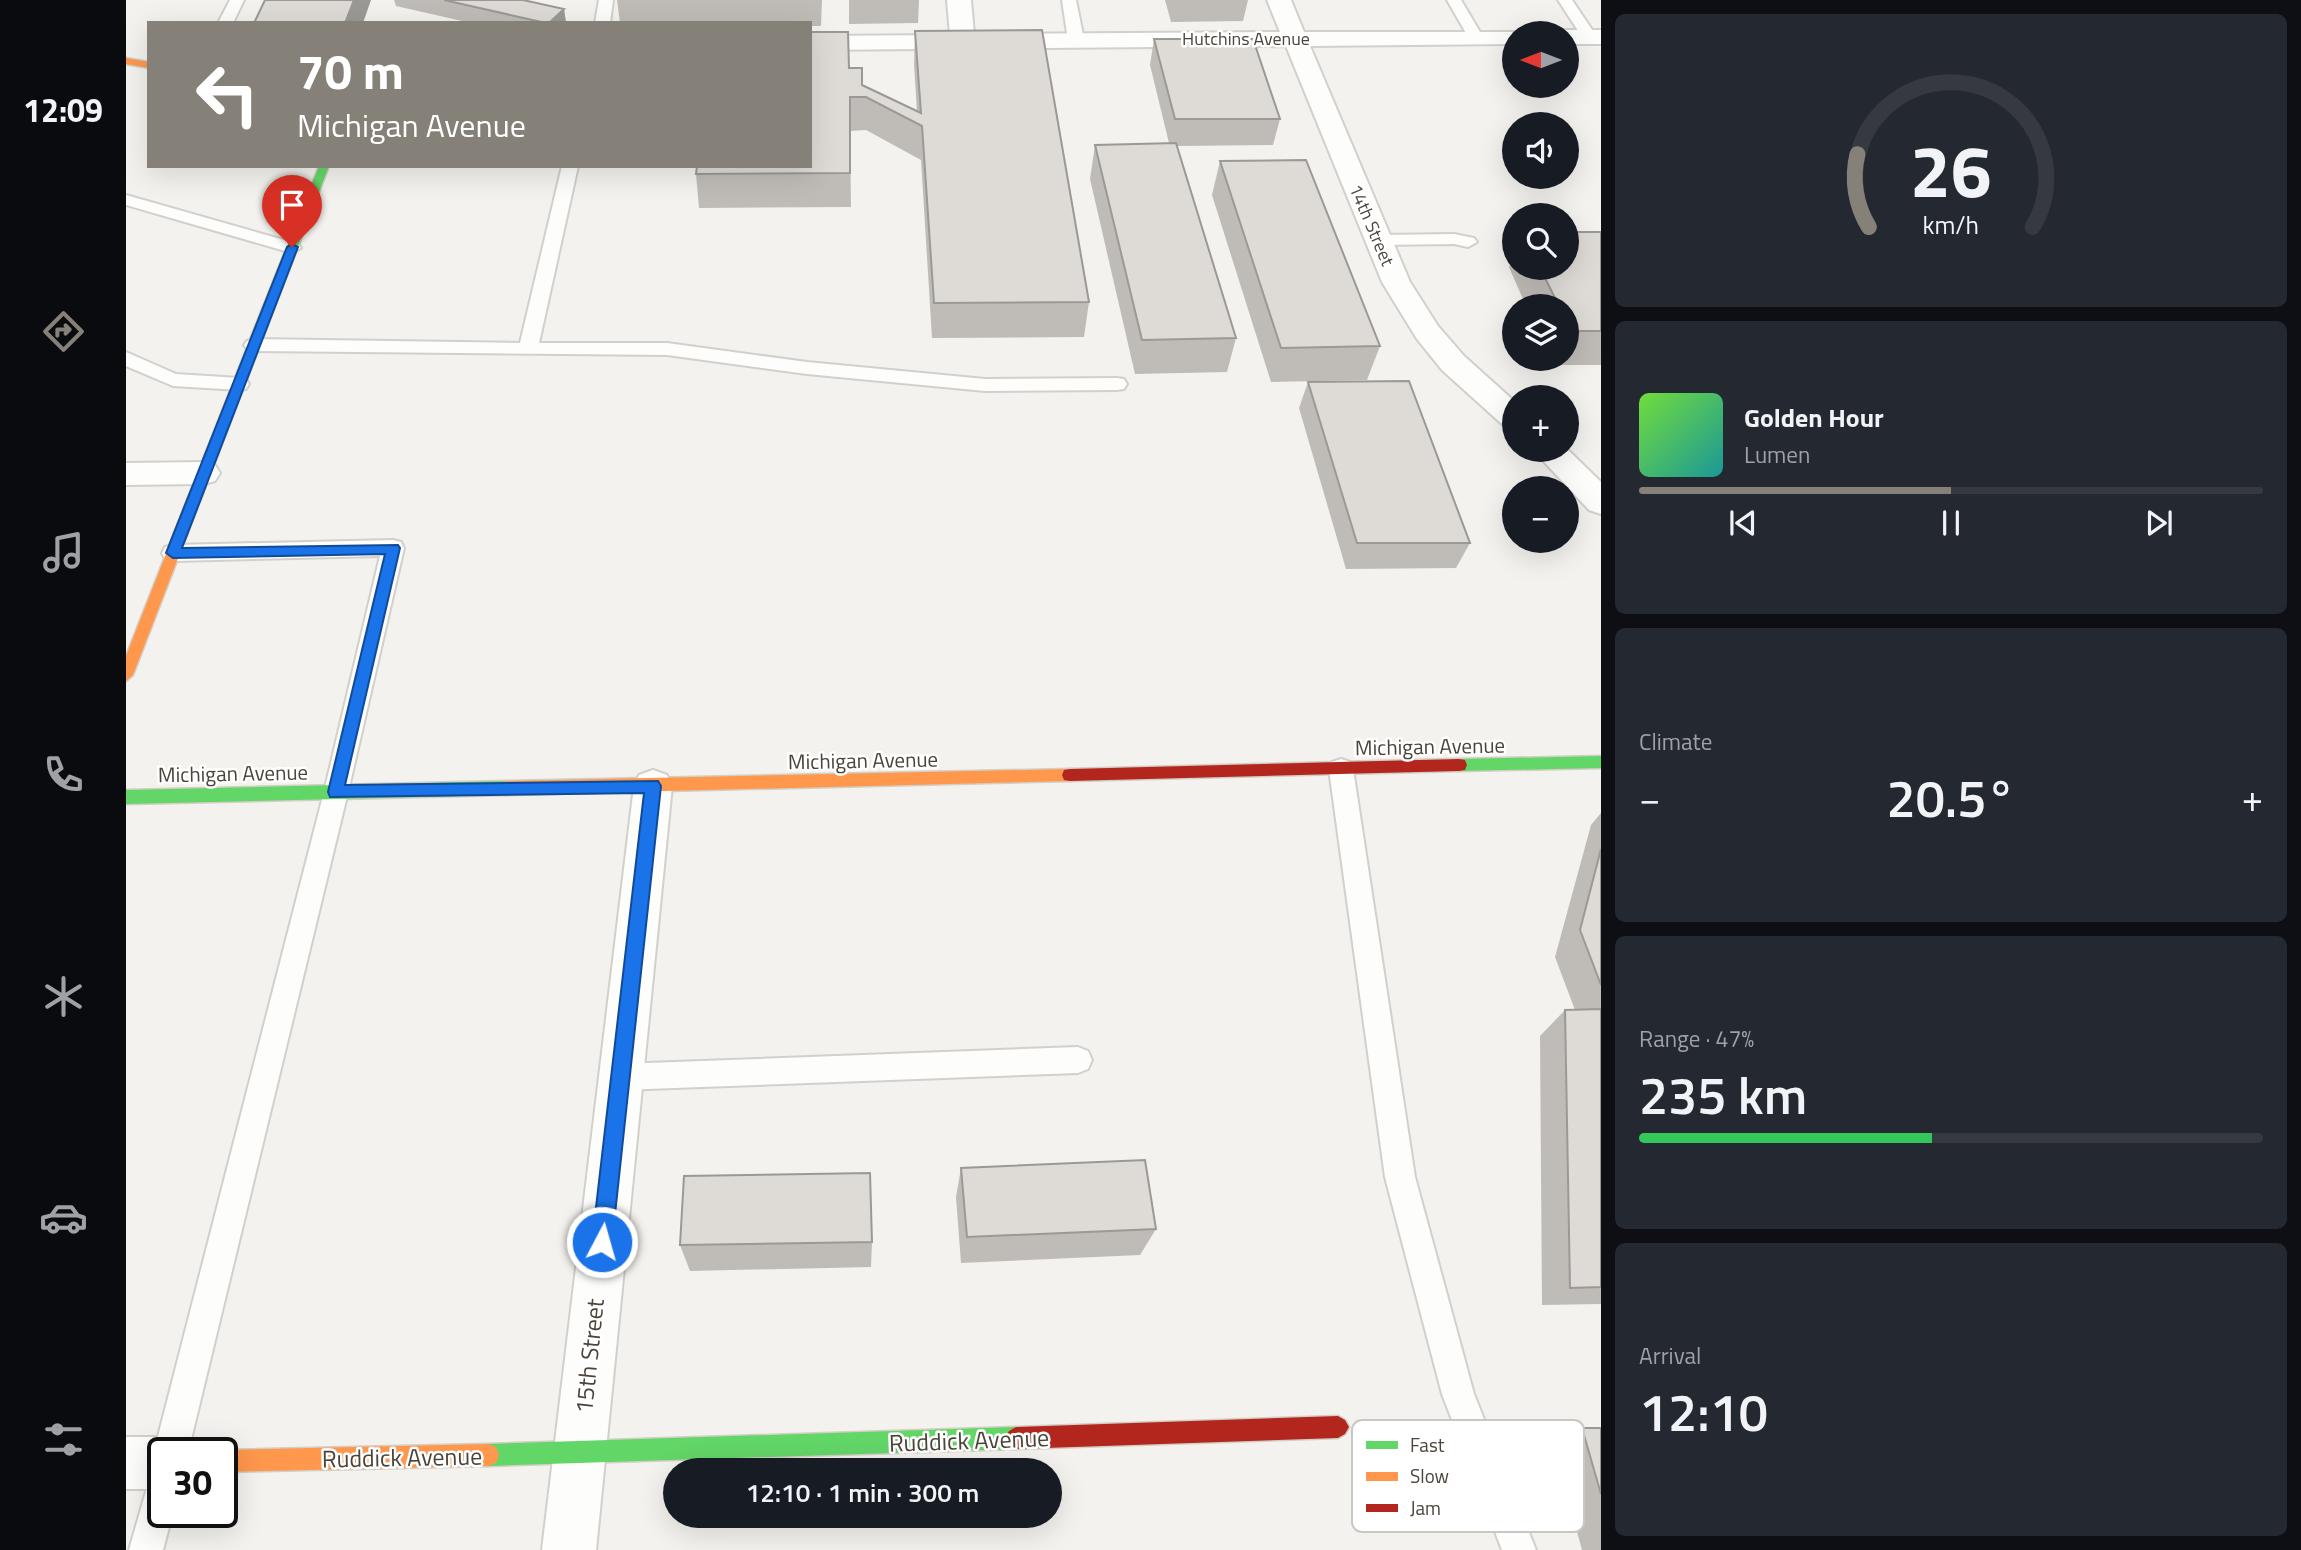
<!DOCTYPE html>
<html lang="en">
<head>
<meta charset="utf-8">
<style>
  :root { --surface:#171b24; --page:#242831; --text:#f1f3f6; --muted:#9ea1a6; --line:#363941; --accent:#868178 }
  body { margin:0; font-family:"Titillium Web",sans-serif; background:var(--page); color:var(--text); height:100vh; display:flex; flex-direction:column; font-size:26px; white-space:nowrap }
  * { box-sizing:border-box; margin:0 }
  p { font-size:23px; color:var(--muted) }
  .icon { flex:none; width:38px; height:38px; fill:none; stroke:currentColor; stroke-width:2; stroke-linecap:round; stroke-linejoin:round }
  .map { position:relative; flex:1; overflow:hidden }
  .details { display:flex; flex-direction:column; gap:14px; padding:14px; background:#0d0f14; width:700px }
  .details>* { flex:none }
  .guide { position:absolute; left:21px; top:21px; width:665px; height:147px; border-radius:0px; box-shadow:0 7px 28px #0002; background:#868178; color:#fff; overflow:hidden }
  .needle { width:46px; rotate:270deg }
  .tools { position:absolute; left:1376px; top:21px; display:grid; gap:14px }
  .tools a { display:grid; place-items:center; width:77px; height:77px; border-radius:50%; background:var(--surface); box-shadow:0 7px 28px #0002; font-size:35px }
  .speed { position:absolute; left:21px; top:1437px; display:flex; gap:14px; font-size:35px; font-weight:700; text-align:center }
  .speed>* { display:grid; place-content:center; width:91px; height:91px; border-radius:50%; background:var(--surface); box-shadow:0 7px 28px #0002; line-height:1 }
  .speed .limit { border:4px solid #111; border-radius:10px; background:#fff; color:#111 }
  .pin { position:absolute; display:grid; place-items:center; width:60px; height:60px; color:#fff; margin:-72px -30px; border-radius:50% 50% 50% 0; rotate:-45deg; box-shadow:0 0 7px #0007 }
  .pin .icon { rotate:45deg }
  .me { position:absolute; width:77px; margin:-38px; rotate:6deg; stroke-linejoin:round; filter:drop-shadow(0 0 5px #0008) }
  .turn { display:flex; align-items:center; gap:24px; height:147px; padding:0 35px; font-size:32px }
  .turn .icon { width:91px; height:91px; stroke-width:2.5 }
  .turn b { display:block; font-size:49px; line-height:60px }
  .big { font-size:52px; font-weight:600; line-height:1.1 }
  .details .tile { flex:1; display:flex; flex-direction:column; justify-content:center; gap:10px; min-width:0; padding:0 24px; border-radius:10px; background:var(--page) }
  .details .dial { align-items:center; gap:0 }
  .dial svg { height:182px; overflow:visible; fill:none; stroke:var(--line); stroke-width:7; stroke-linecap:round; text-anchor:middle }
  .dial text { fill:var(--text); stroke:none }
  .song { display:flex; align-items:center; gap:21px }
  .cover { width:84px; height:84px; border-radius:10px; background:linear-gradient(135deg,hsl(100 70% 55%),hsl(180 70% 35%)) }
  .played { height:7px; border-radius:4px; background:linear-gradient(90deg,var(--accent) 50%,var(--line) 50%) }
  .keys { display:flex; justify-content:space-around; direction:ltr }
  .heat { display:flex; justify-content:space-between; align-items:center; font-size:38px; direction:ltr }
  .charge { height:10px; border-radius:5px; background:linear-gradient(90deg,#34c759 47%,var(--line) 0) }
  .trip { position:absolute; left:537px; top:1458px; width:399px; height:70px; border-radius:35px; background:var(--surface); box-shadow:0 7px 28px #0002; font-weight:600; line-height:70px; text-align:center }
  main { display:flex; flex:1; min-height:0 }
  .tabs { display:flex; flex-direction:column; width:126px; justify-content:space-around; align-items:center; background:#090b0e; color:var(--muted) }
  .tabs .icon { width:49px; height:49px }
  .tabs .active { color:var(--accent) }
  .tabs b { font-size:32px; color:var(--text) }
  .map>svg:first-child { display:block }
</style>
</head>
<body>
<main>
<nav class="tabs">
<b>12:09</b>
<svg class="icon active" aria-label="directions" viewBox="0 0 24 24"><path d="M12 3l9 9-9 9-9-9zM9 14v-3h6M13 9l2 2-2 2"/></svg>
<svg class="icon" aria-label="music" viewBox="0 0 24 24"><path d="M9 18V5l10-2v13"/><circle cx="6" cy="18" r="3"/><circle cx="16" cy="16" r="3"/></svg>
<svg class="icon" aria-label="phone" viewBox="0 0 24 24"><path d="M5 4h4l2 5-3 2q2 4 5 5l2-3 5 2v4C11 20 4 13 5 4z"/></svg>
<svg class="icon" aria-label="climate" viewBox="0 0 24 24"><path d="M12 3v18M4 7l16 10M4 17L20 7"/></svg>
<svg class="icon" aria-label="car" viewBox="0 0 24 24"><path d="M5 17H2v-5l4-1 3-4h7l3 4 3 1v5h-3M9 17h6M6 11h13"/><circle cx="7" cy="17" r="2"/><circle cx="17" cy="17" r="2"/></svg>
<svg class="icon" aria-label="filters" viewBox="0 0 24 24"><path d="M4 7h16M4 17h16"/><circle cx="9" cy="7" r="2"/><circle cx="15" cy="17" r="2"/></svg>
</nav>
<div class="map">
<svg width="1475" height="1550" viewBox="0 0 1475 1550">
  <rect width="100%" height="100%" fill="#f4f2ee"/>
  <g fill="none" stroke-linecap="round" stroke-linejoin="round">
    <defs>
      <g id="lane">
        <path d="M104,0H118L107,23H92Z"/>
        <path d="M473,0H487L484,23H469Z"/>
        <path d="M936,0H950L958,40L955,43H945L942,40Z"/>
        <path d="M1321,0H1335L1357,37L1354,40H1344Z"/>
        <path d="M1432,0H1446L1471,37L1468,40H1458Z"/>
        <path d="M436,166H452L413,343H541L681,362L859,379L991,378L998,379L1001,384L998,389L991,390L859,391L681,374L541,355L128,351L121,349L118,345L121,341L128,339L394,343Z"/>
        <path d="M0,195L172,244L175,248L166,253L0,205Z"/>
        <path d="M1328,234L1348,238L1351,242L1342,247L1328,244L1253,245L1244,240L1253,235Z"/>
        <path d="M0,352L50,374L113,378L120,379L123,384L120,389L113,390L47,386L0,366Z"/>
        <path d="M267,540L275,542L278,548L222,792L62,1452H37V1465L33,1464L28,1452L198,792L254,556L47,561L39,559L36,553L39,547L47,545Z"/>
        <path d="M1215,759L1224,762L1227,769L1289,1177L1348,1394L1410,1550H1376L1316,1394L1259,1177L1203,769L1206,762Z"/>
        <path d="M952,1047L962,1051L966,1060L962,1069L952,1073L494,1090L484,1086L480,1077L484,1068L494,1064Z"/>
        <path d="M37,1469V1512H47L37,1550H3L25,1474Z"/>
      </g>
      <g id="street">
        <path d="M821,0H845L848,34L1154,32L1141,0H1165L1178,32H1396L1388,33V44L1184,46L1284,282L1312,326L1338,356L1388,401V428L1377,425L1316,370L1291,339L1256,282L1160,46L684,50V36L824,35Z"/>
        <path d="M1440,30H1475V44H1440V33H1431Z"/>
        <path d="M1440,448L1475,482V514L1463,510L1407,450Z"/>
        <path d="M78,462L89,465L94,473L89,481L78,484L0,485V463Z"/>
        <path d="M527,770L541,775L546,786L470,1550H416L508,786L513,775Z"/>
        <path d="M0,1437H37L55,1445L59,1452H37V1489H0Z"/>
      </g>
      <g id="fast">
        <path d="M193,166H203L141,327L139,330H131L129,327Z"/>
        <path d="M1475,756V768L1333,771L1327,770L1325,765L1327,760L1333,759Z"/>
        <path d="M380,781L386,783L388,788L386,793L380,795L0,804V790Z"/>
        <path d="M890,1427L897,1431L901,1438L897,1445L890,1449L362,1466L354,1463L351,1455L354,1447L362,1444Z"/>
      </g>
      <g id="slow">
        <path d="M0,58L23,62V68L0,64Z"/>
        <path d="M135,323L141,327L7,675L0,681V656L129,327Z"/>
        <path d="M944,769L950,770L952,775L950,780L944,781L380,795L374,793L372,788L374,783L380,781Z"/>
        <path d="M362,1444L370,1447L373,1455L370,1463L362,1466L96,1472V1452H91L96,1450Z"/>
      </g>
      <g id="jam">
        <path d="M1333,759L1339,760L1341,765L1339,770L1333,771L944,781L938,780L936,775L938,770L944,769Z"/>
        <path d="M1212,1416L1219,1420L1223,1427L1219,1434L1212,1438L890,1449L883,1445L879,1438L883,1431L890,1427Z"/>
      </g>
    </defs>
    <!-- lane casing -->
    <use href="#lane" stroke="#d2d0cb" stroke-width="4"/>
    <!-- street casing -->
    <use href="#street" stroke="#d2d0cb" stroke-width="4"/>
    <!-- fast casing -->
    <use href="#fast" stroke="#d3cfc5" stroke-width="3"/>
    <!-- slow casing -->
    <use href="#slow" stroke="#d3cfc5" stroke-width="3"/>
    <!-- jam casing -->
    <use href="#jam" stroke="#d3cfc5" stroke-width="3"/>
    <!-- lane -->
    <use href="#lane" fill="#fdfdfc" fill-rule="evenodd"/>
    <!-- street -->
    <use href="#street" fill="#fdfdfc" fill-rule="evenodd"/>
    <!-- fast -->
    <use href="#fast" fill="#63d668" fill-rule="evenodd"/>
    <!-- slow -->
    <use href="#slow" fill="#ff974d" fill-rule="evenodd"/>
    <!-- jam -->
    <use href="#jam" fill="#b3261e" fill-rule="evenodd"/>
  </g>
  <!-- wall -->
  <g fill="#bfbcb8">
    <path d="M268,0H397L438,9L440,23H345L270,6Z"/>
    <path d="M491,0H696L695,26H684V23H494Z"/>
    <path d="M723,0H793L792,23L723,24Z"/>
    <path d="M1039,0H1122L1117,21L1045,22Z"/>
    <path d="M789,31L963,302L958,337L806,338L795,160L740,130L724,131L725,207L573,208L570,174L723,68L736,85L791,112L788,64Z"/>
    <path d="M1028,39L1154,119L1147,145L1051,146L1110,338L1101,372L1009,374L964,179L969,145L1043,143L1024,65Z"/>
    <path d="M1094,161L1254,346L1241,380L1145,382L1086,195Z"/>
    <path d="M1475,232V365H1427L1424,359H1440V306H1400L1383,267L1388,255V268H1440Z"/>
    <path d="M1182,382L1344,543L1330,568L1220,569L1173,408Z"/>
    <path d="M1475,813V1304L1416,1305L1414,1036L1439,1010H1449L1429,957L1465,825Z"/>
    <path d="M835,1168L1030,1229L1014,1255L835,1263L830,1197Z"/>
    <path d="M746,1242L745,1267L564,1271L554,1245Z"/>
    <path d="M1456,1428H1475V1550H1456L1426,1441Z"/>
  </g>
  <!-- shaded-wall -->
  <g fill="#9b9996">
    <path d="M228,0H245L237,23H219Z"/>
    <path d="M438,9L440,23H423Z"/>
  </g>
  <!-- building -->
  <g fill="#dedbd6" stroke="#9b9996" stroke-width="2">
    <path d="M139,0H228L219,23H128Z"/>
    <path d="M318,0H397L438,9L423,23H420Z"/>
    <path d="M916,30L963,302L808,303L796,126L740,97H724V173L570,174L571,166H684V32H722L723,68H736V85L795,113L789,31Z"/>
    <path d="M1028,39H1127L1154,119H1049Z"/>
    <path d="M1050,143L1110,338L1016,340L969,145Z"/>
    <path d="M1180,160L1254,346L1155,348L1094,161Z"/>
    <path d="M1440,232H1475V331H1444L1440,322V306H1433L1414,268H1440Z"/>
    <path d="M1283,381L1344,543H1231L1182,382Z"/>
    <path d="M1475,849V985L1454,930Z"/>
    <path d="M1475,1009V1287L1444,1288L1439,1010Z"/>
    <path d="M1019,1160L1030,1229L841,1237L835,1168Z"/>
    <path d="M744,1173L746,1242L554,1245L558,1176Z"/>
    <path d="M1456,1428H1475V1494Z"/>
  </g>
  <!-- route -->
  <path fill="#1a73e8" stroke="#114b97" stroke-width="2" d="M166,244L172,247L56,548L272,545L274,548L219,785L532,781L535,786L486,1242L483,1249L476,1252L469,1249L466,1242L518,793L204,797L202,792L259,554L47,558L40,553L161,247Z"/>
  <g text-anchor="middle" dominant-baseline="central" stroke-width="5" stroke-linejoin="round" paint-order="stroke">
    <!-- far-street labels -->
    <g font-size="18" fill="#4b4439" stroke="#fff">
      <text x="1120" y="38">Hutchins Avenue</text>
      <text transform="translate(1246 225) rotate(67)">14th Street</text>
    </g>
    <!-- street labels -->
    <g font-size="21" fill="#4b4439" stroke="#fff">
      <text transform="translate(1304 746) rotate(-1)">Michigan Avenue</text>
      <text transform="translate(737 760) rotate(-1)">Michigan Avenue</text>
      <text transform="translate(107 773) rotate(-1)">Michigan Avenue</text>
    </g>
    <!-- near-street labels -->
    <g font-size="24" fill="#4b4439" stroke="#fff">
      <text transform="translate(463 1356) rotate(-84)">15th Street</text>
      <text transform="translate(843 1440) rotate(-2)">Ruddick Avenue</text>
      <text transform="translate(276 1457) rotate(-1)">Ruddick Avenue</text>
    </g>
  </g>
  <!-- legend -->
  <rect x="1226" y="1420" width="232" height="112" rx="10" fill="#fff" stroke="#c9c7c4" stroke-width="2"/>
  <rect x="1240" y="1441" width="32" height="8" fill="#63d668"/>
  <rect x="1240" y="1472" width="32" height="9" fill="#ff974d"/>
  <rect x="1240" y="1504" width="32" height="8" fill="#b3261e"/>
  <g font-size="19" fill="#4b4439">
    <text x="1284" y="1452">Fast</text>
    <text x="1284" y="1483">Slow</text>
    <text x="1284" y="1515">Jam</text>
  </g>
</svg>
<div class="tools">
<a><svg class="needle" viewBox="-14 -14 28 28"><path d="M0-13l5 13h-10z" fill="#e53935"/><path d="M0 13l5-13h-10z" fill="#9ea1a6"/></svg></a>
<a><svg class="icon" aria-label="sound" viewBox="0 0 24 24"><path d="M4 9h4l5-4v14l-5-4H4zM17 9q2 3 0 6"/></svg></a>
<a><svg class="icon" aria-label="search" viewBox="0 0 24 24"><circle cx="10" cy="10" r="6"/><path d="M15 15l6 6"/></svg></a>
<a><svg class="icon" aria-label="layers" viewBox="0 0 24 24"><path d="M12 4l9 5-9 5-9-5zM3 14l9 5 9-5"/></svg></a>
<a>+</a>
<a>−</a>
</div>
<div class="speed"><div class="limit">30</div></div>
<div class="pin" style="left:166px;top:247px;background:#d93025"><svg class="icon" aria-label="arrive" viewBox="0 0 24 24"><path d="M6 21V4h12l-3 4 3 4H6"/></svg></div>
<svg class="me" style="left:476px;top:1242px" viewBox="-20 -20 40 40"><circle r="17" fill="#1a73e8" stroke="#fff" stroke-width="3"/><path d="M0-11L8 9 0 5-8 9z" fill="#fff"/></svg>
<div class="trip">12:10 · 1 min · 300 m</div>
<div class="guide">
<div class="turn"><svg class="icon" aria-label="left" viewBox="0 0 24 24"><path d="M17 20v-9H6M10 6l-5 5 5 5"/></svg><div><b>70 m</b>Michigan Avenue</div></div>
</div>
</div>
<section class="details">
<div class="tile dial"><svg viewBox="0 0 100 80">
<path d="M14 69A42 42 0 1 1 86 69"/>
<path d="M14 69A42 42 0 0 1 9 37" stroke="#868178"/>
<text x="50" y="56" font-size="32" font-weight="700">26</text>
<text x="50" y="72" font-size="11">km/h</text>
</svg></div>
<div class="tile">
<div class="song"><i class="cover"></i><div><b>Golden Hour</b><p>Lumen</p></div></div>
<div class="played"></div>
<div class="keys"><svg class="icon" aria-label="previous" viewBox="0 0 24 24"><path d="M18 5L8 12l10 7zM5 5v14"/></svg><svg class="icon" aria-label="pause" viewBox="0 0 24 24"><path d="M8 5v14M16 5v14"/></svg><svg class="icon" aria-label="next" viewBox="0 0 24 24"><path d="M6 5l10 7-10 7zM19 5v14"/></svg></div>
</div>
<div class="tile"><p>Climate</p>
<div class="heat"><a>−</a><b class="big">20.5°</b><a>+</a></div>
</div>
<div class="tile"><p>Range · 47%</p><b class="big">235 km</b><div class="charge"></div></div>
<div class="tile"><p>Arrival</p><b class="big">12:10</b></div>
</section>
</main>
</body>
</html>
